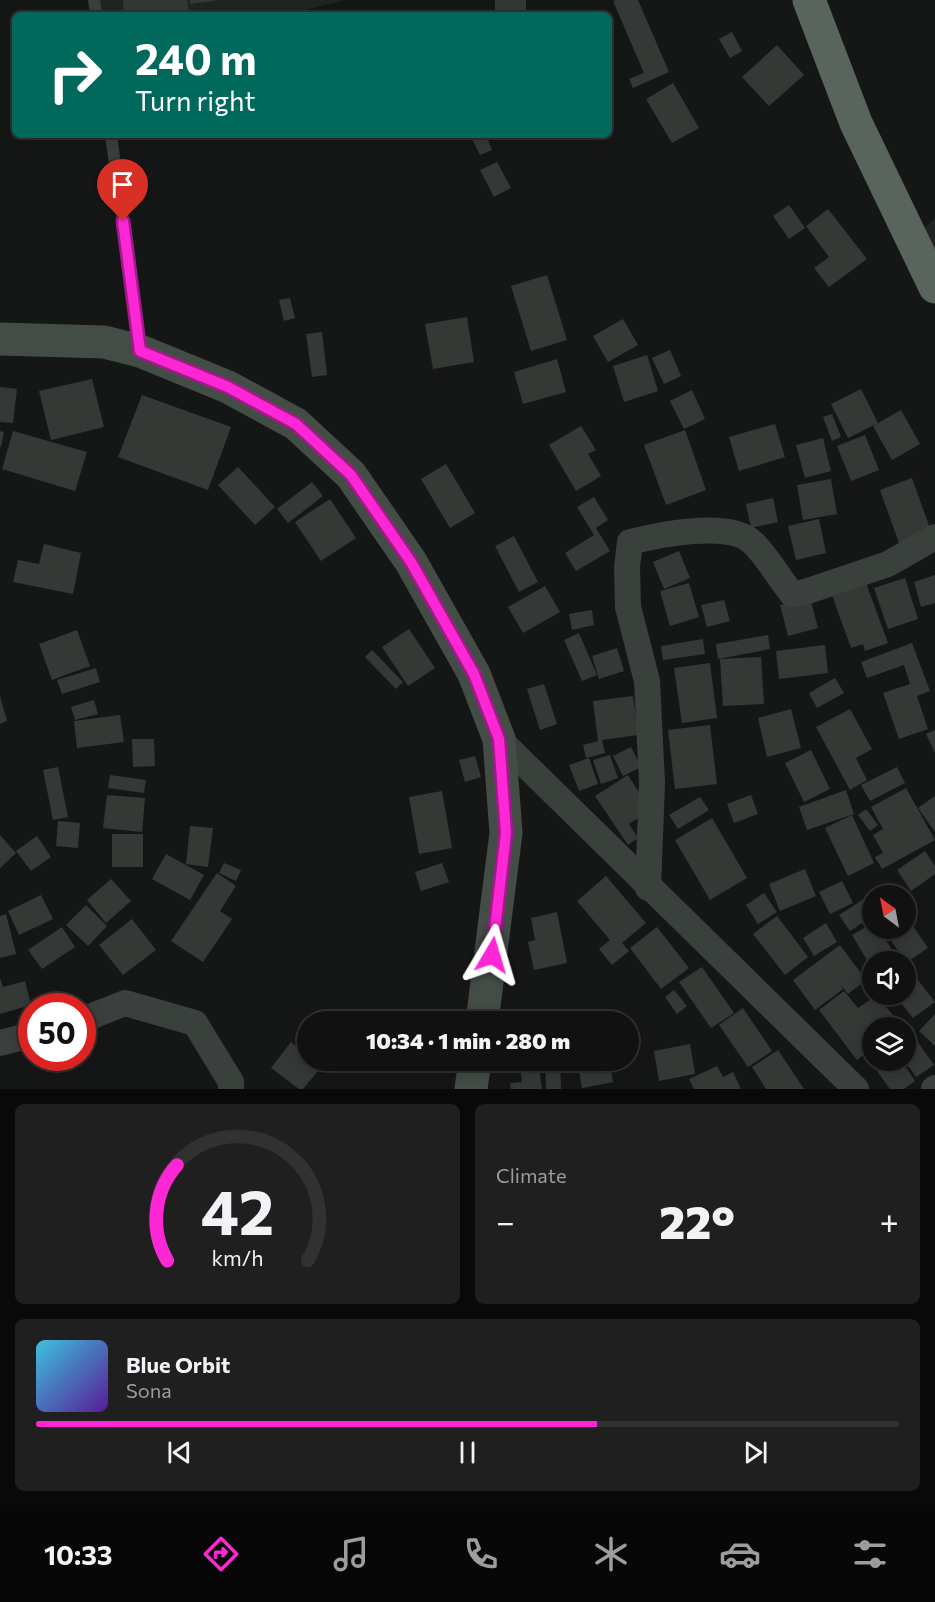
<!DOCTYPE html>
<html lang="en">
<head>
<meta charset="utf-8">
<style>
  :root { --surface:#101110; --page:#1e1f1e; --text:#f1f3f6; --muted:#9c9d9f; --line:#303130; --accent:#fd27d5 }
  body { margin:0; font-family:Commissioner,sans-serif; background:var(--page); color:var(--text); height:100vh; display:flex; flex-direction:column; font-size:22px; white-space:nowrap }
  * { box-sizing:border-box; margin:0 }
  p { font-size:20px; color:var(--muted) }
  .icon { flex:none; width:33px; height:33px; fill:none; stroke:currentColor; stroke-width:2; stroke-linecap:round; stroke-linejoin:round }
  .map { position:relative; height:1089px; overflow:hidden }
  .sheet { display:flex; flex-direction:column; gap:15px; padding:15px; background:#090909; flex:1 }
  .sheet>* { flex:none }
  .banner { position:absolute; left:12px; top:12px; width:600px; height:126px; border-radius:9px; box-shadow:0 3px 15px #0003,0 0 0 2px var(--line); background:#00695c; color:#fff; overflow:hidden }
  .needle { width:39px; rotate:328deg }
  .fabs { position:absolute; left:862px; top:885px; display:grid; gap:12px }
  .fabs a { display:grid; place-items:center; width:54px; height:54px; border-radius:50%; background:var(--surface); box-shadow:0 3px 15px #0003,0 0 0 2px var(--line); font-size:30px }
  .speed { position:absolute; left:18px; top:993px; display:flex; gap:12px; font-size:30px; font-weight:700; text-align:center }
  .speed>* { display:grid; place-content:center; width:78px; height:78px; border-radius:50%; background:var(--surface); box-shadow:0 3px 15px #0003,0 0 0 2px var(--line); line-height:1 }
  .speed .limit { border:9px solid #d22; background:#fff; color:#111 }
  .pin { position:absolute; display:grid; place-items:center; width:51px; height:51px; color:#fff; margin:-62px -26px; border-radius:50% 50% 50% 0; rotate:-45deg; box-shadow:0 0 6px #0007 }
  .pin .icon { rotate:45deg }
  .me { position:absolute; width:66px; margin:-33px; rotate:7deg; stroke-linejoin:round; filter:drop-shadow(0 0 4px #0008) }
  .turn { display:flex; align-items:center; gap:21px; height:126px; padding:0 24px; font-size:27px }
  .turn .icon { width:78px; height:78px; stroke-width:2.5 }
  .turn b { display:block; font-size:42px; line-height:51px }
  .big { font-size:45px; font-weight:800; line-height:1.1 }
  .sheet .widget { flex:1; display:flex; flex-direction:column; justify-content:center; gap:9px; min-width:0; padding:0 21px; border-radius:9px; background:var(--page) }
  .sheet .dial { align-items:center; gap:0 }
  .dial svg { height:156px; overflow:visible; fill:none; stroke:var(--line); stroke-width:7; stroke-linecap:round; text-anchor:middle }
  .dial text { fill:var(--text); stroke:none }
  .song { display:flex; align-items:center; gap:18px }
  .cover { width:72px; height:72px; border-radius:9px; background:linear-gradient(135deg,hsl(190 70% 55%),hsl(270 70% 35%)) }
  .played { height:6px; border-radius:3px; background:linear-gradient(90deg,var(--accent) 65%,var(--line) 65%) }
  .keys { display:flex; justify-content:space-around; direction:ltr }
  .heat { display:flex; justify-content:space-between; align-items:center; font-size:33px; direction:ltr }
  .sheet .tiles { flex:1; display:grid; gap:15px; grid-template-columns:1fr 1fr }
  .widget:last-child { grid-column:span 2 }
  .trip { position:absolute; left:297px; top:1011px; width:342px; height:60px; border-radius:30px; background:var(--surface); box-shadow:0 3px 15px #0003,0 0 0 2px var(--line); font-weight:800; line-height:60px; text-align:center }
  .tab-bar { display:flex; height:96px; justify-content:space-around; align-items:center; background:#060706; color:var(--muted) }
  .tab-bar .icon { width:42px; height:42px }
  .tab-bar .active { color:var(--accent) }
  .tab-bar b { font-size:27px; color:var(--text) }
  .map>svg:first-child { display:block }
</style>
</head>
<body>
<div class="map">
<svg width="935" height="1089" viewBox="0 0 935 1089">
  <rect width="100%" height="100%" fill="#151716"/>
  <!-- built -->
  <g fill="#212422">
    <path d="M92,0H346L283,15H97Z"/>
    <path d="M935,218V261L919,233Z"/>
  </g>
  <!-- building -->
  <g fill="#353936">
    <path d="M123,0H187L189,13L124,15Z"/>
    <path d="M190,0H215V1L190,4Z"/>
    <rect x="495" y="0" width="31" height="15"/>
    <path d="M616,0H638L669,72L633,88L629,79L644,73L613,1Z"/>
    <path d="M732,32L742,51L730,58L719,39Z"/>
    <path d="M777,45L804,75L769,106L742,77Z"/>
    <path d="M673,83L699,128L672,143L646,99Z"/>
    <path d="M481,135H486L492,150L480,155L472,139Z"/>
    <path d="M497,162L511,188L494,197L480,170Z"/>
    <path d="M789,205L805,228L789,239L773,216Z"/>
    <path d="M828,209L867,259L829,287L814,268L829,257L806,226Z"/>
    <path d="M547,275L567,340L531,351L511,286Z"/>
    <path d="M290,298L295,318L284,321L279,300Z"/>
    <path d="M467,317L474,362L433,369L425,324Z"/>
    <path d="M623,319L638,345L608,362L593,336Z"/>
    <path d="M322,332L327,375L312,377L306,334Z"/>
    <path d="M670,350L681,376L664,384L652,358Z"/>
    <path d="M647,355L658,391L624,402L613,366Z"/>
    <path d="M557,359L566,392L523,404L514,372Z"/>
    <path d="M92,379L104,427L51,440L39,391Z"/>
    <path d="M0,387L17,389L13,423L0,422Z"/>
    <path d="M861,389L878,423L848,438L831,404Z"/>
    <path d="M692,390L705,419L684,429L670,401Z"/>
    <path d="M142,395L231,427L208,490L118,457Z"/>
    <path d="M901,410L920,444L892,460L873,426Z"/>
    <path d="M832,414L841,437L832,441L823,417Z"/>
    <path d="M775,424L785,457L739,471L729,437Z"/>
    <path d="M581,426L596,450L588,454L601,476L576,491L549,445Z"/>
    <path d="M685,430L706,490L666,505L644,445Z"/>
    <path d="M0,431L4,432L1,447H0Z"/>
    <path d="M13,431L87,452L75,491L2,469Z"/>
    <path d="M865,435L879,470L851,481L837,446Z"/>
    <path d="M823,438L831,471L805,478L796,445Z"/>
    <path d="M446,464L475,513L450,528L421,479Z"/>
    <path d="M238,467L275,507L255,525L218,485Z"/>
    <path d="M912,478L931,531L899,543L880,490Z"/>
    <path d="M831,479L837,514L803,520L797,485Z"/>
    <path d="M312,482L323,496L288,523L277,509Z"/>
    <path d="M594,497L608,520L596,528L610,551L576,571L565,553L594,535L577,507Z"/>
    <path d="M773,498L778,522L751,528L746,504Z"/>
    <path d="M330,499L356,538L321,561L295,522Z"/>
    <path d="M819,519L826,553L796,560L788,526Z"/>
    <path d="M514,536L538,582L519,592L495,546Z"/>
    <path d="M44,544L81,553L73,594L13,582L18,560L39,564Z"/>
    <path d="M679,551L690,578L664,589L653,562Z"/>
    <path d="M935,575V603L921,607L914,582Z"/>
    <path d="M905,578L918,619L888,629L874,588Z"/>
    <path d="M689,583L699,617L670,626L660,591Z"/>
    <path d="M866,583L888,643L865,651L863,644L851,648L832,595Z"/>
    <path d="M545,586L560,612L523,633L508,607Z"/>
    <path d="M810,598L818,628L788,636L780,605Z"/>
    <path d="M724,600L730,621L707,627L701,605Z"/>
    <path d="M592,610L594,625L572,630L569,614Z"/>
    <path d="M409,629L435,668L408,686L382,647Z"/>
    <path d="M77,630L90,666L52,680L39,644Z"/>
    <path d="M579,633L597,675L582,681L564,640Z"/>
    <path d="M768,635L770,649L718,659L716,644Z"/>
    <path d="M703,639L705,654L663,660L661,646Z"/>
    <path d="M912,643L930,691L917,696L928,729L899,739L883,693L910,684L904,665L867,678L861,662Z"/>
    <path d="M825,645L828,673L779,679L776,651Z"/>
    <path d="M617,648L624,671L599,679L592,656Z"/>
    <path d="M372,650L403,682L396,689L365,657Z"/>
    <path d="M761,657L764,704L723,706L720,659Z"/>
    <path d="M710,663L717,718L682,723L674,668Z"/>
    <path d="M96,668L100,682L62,694L57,680Z"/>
    <path d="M835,678L844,693L817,708L809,693Z"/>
    <path d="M544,684L557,724L540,730L527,689Z"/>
    <path d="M0,696L7,721L0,724Z"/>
    <path d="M633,696L638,735L602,740L605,753L586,758L583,745L598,741L593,701Z"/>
    <path d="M94,700L98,714L75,720L71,707Z"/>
    <path d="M791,709L801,748L767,757L758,718Z"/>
    <path d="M850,709L872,749L856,758L867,780L850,790L816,727Z"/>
    <path d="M120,715L124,742L77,748L74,721Z"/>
    <path d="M710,725L717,784L675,789L668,730Z"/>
    <path d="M935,730V753L926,734Z"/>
    <path d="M132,739H154L155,766L133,767Z"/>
    <path d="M631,747L641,767L623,776L613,756Z"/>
    <path d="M811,750L830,789L804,802L785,763Z"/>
    <path d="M610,755L618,778L601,784L593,760Z"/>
    <path d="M475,756L481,777L465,782L459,760Z"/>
    <path d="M589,758L598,784L579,791L569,765Z"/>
    <path d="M58,767L68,817L53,820L43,770Z"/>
    <path d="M897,767L905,783L870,801L861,785Z"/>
    <path d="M110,775L146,780L144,793L108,788Z"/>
    <path d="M628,775L650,810L629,824L638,838L628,845L595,796Z"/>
    <path d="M906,788L935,840L882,869L875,857L883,853L873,835L883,829L871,807Z"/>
    <path d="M846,790L854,814L807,830L799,807Z"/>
    <path d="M442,791L452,848L419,854L409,797Z"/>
    <path d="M107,795L145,798L142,832L103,828Z"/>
    <path d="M751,795L758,814L734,823L727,804Z"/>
    <path d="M935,796V832L918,808Z"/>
    <path d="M700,797L709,810L678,829L669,815Z"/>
    <path d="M866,809L878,825L870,831L858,815Z"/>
    <path d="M852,815L874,863L848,876L825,828Z"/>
    <path d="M712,818L747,878L710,900L675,840Z"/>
    <path d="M58,821L80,823L78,848L56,846Z"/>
    <path d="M190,826L213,828L208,867L186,864Z"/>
    <rect x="112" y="834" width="31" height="33"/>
    <path d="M0,835L16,853L0,868Z"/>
    <path d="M37,836L51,857L31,871L16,851Z"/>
    <path d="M925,851L935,866V874L911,891L897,870Z"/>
    <path d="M166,854L204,875L190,900L152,879Z"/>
    <path d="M224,863L241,870L236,881L219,873Z"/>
    <path d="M442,863L449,882L421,891L415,872Z"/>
    <path d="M805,869L816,896L780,911L769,884Z"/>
    <path d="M217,873L236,886L220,911L232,919L203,962L171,941Z"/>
    <path d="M606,876L646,923L622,943L629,951L612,965L599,949L610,940L577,901Z"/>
    <path d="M111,879L131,901L106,923L87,900Z"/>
    <path d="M842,881L853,903L830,914L819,892Z"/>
    <path d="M764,893L777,912L758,924L746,905Z"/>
    <path d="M41,895L53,919L19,935L8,911Z"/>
    <path d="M867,897L873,906V916L850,931L839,915Z"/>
    <path d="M86,905L107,926L88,946L66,925Z"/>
    <path d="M557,912L567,963L534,970L528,942L535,940L531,918Z"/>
    <path d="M6,914L16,954L0,958V916Z"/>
    <path d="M777,916L808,957L785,975L753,934Z"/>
    <path d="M906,916L928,948L906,963L883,928H906Z"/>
    <path d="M132,919L156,950L123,975L99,945Z"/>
    <path d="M826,923L837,942L814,956L803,938Z"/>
    <path d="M873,923V928H879L893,952L870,965L852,935Z"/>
    <path d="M62,927L75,947L42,969L28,950Z"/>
    <path d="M657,927L689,968L661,989L630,948Z"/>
    <path d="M840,945L866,980L848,994L841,985L843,989L815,1010L793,980Z"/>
    <path d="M895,953L901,962H883Z"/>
    <path d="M906,965L935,1002L913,1018L894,994H906Z"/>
    <path d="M702,967L734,1013L711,1028L679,982Z"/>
    <path d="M0,978L3,987L25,981L31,1005L0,1014Z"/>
    <path d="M674,990L687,1006L677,1014L665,997Z"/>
    <path d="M844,991L858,1008L877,995L901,1026L873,1028V1047L857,1060L819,1010Z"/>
    <path d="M743,1008L772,1051L748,1067L719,1025Z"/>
    <path d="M935,1014V1046L919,1031Z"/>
    <path d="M912,1034L934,1065L916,1077L904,1060L906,1038Z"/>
    <path d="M291,1042L308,1055V1060H315L322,1066L303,1089H299L271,1068Z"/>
    <path d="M690,1044L695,1074L659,1081L654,1051Z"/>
    <path d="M778,1050L804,1089H766L752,1067Z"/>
    <path d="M519,1060H538L542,1089H511L510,1083L522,1082Z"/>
    <path d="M545,1060H560L561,1089H546Z"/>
    <path d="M577,1060H609L613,1082L582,1088Z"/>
    <path d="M877,1060H901L915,1081L904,1089H890L872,1064Z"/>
    <path d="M717,1066L723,1077L733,1072L741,1089H694L689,1079Z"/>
  </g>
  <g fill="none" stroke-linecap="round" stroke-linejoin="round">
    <!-- service -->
    <g stroke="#3a413d" stroke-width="12">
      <path d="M94,0L96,15"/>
      <path d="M111,135L140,349"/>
    </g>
    <!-- minor -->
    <g stroke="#3a413d" stroke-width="26">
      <path d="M499,739L856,1089"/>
      <path d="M648,888L652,783L647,681L628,607L627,567L630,542C658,535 728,520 752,542C767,556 779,578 792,594L805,592L888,564L935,537"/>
      <path d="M82,1020L125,1003L195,1023L231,1082V1089"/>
      <path d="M0,1043L32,1035"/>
      <path d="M934,1089L935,1088"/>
    </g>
    <!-- secondary -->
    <g stroke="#444c46" stroke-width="33">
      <path d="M0,339L104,342L140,351L228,387L296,424L351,475L411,562L474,674L499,739L506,833L482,1022"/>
      <path d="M471,1089L475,1060"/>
    </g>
    <!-- trunk -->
    <path stroke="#59645c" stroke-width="33" d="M809,0L856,123L935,287"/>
  </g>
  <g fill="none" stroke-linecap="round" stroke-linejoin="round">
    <defs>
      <path id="route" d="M123,221L140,351L228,387L296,424L351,475L411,562L474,674L499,739L506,833L492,955"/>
    </defs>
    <!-- route casing -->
    <use href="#route" stroke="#a4198a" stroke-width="15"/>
    <!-- route -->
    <use href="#route" stroke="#fd27d5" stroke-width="10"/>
  </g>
</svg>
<div class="fabs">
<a><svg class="needle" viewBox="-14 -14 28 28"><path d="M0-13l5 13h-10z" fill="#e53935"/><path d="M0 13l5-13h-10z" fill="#9c9d9f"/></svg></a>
<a><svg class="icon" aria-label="sound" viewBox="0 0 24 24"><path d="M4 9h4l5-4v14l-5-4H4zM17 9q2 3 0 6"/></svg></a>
<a><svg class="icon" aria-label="layers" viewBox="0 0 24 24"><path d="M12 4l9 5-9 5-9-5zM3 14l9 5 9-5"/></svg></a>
</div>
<div class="speed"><div class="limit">50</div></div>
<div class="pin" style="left:123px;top:221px;background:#d93025"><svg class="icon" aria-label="arrive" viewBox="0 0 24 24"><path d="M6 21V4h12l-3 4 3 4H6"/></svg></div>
<svg class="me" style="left:492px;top:955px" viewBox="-20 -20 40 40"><path d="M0-17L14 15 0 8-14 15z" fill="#fd27d5" stroke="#fff" stroke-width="4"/></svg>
<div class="trip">10:34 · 1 min · 280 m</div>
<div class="banner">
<div class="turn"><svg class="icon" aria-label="right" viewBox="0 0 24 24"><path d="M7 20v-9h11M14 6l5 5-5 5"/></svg><div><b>240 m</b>Turn right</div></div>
</div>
</div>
<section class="sheet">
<div class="tiles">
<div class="widget dial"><svg viewBox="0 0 100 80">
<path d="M14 69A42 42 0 1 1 86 69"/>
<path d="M14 69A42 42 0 0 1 19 20" stroke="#fd27d5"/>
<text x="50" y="56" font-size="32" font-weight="700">42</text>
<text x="50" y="72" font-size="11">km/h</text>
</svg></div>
<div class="widget"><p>Climate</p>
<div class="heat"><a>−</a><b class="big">22°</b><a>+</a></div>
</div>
<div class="widget">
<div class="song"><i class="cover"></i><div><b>Blue Orbit</b><p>Sona</p></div></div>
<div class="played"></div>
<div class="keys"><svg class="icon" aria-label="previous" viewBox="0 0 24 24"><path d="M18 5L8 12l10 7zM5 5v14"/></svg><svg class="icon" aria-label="pause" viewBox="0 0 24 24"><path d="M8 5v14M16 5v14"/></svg><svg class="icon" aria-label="next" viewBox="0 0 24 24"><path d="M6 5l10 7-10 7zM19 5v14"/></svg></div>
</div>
</div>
</section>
<nav class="tab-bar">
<b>10:33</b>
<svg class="icon active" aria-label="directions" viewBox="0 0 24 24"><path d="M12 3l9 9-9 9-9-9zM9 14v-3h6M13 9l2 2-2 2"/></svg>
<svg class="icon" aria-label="music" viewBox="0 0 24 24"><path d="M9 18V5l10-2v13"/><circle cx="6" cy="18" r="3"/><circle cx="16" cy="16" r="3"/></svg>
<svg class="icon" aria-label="phone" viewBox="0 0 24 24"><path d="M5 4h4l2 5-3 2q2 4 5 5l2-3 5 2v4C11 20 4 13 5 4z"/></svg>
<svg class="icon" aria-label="climate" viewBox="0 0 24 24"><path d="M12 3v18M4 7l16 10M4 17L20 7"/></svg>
<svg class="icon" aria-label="car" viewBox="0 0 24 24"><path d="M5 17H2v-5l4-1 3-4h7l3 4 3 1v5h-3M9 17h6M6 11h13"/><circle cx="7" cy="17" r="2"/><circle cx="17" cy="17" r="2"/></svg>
<svg class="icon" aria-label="filters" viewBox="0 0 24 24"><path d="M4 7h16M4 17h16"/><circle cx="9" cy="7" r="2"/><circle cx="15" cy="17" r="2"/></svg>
</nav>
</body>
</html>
